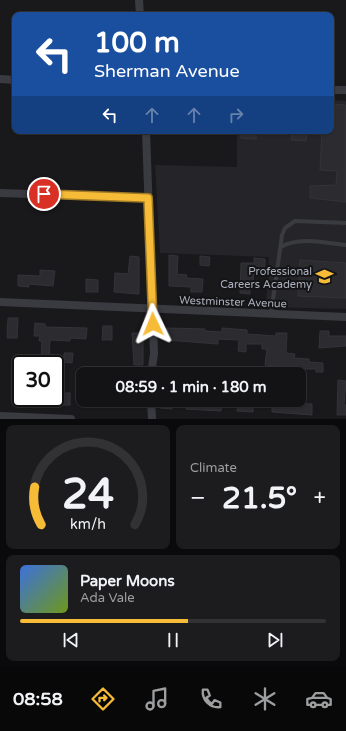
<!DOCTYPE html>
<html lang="en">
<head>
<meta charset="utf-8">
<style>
  :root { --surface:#131315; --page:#1c1c1e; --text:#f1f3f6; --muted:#9d9ea0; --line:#323234; --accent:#f7bc37 }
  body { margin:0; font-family:"Varela Round",sans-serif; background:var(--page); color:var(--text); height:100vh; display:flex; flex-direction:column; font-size:15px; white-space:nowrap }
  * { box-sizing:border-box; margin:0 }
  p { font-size:13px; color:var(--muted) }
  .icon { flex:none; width:22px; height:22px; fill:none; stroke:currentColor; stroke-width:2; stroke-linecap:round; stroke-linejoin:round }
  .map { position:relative; height:419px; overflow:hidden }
  .panel { display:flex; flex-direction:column; gap:6px; padding:6px; background:#0a0a0c; flex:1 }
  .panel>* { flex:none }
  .hud { position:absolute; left:12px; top:12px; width:322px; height:122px; border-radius:8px; box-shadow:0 1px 3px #0004,0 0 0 1px var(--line); background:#1a4fa0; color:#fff; overflow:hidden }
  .speed { position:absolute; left:12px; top:355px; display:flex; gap:8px; font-size:20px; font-weight:700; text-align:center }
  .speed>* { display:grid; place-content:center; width:52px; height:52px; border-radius:50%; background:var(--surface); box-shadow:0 1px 3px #0004,0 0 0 1px var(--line); line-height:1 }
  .speed .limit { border:2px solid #111; border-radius:6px; background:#fff; color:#111 }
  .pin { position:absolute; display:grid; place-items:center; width:34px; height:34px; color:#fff; margin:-17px; border:2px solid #fff; border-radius:50%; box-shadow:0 1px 4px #0007 }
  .me { position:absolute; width:44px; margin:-22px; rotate:358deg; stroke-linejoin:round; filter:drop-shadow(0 0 3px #0008) }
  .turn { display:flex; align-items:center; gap:14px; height:84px; padding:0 16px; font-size:18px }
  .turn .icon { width:52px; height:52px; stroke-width:2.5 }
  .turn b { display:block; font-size:28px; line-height:34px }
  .lanes { display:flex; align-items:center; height:38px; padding:0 16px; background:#0003; justify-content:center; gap:20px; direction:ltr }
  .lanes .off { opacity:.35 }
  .big { font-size:30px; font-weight:700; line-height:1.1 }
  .panel .tile { flex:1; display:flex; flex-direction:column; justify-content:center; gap:6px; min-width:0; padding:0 14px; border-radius:8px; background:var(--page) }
  .panel .dial { align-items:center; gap:0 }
  .dial svg { height:104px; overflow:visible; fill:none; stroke:var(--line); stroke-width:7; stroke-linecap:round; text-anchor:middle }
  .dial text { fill:var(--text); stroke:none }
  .song { display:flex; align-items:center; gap:12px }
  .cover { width:48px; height:48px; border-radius:6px; background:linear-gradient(135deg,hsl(220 70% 55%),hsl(80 70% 35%)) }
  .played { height:4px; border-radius:2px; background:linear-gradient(90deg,var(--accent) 55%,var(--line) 55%) }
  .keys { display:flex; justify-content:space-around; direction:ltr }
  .heat { display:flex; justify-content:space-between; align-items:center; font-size:22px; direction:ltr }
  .panel .tiles { flex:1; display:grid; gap:6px; grid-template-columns:1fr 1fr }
  .tile:last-child { grid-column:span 2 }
  .trip { position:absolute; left:76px; top:367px; width:230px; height:40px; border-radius:8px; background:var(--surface); box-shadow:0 1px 3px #0004,0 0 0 1px var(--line); font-weight:700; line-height:40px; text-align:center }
  .tabs { display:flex; height:64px; justify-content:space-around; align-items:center; background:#080808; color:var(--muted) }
  .tabs .icon { width:28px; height:28px }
  .tabs .current { color:var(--accent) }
  .tabs b { font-size:18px; color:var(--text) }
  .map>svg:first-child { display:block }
</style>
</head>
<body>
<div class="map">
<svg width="346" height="419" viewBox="0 0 346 419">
  <rect width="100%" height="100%" fill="#19191c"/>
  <!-- built -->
  <path fill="#252529" d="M331,100L346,101V309L266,307L269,257L160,253L155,165L237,167V131H331Z"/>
  <!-- building -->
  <g fill="#2c2c30" stroke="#343338">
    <path d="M331,104L346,105V202L310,198V186L336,185L337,171L320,170L322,131H331Z"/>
    <path d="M241,131H256V139L241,138Z"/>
    <path d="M292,131H307L306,141L291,140Z"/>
    <path d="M169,255L178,256L177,274L187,275L186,278L203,279L202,292H191V287L169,286Z"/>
    <path d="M130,256L139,257V294L114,292L115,273L128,274Z"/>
    <path d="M200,256L210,257L209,266L200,265Z"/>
    <path d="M254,258L265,259V267H254L253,286H250V294L240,293L241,263H254Z"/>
    <path d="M300,260L346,263V298L298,296Z"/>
    <path d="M40,270L55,271L53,286L29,284V287L18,286V275L40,276Z"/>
    <path d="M86,279L98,280V292H86Z"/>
    <path d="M8,318H18L17,338H7Z"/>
    <path d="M35,323L45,324V327L87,328L86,339L70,338V341L50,340L49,363H41L42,341H39L40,336H34Z"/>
    <path d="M103,326H112V340H102Z"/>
    <path d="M167,328L205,329V331L222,332V328L247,330V334L276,336V333H287L286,353L295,354L294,358L309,359V362L323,363V372H316V369H297V371H288V367L265,365L267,349H262V344H246V352L238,351L239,340L218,339V344L166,340Z"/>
    <path d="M320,331H329V336H346V346L319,348Z"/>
    <path d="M132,333H143V365H134Z"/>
    <path d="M64,353H73L72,363L64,362Z"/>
    <path d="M338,380L346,381L344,405H346V415H337Z"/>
    <rect x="60" y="393" width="10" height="12"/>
    <rect x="88" y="400" width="11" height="7"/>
    <rect x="115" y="400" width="27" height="7"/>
    <path d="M160,400H173L172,409L160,408Z"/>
    <path d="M186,400H222L221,411L186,409Z"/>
    <path d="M238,400H253V412L237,411Z"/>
    <path d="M279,400H297L296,403L312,404V415L272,412V402L279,403Z"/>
  </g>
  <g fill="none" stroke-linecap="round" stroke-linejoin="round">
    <!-- lane -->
    <g stroke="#3a3b41" stroke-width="4">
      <path d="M281,247C299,236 326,243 346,245"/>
      <path d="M271,314L282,235L285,228L295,221L346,223"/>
    </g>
    <!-- street -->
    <g stroke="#3a3b41" stroke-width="8">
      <path d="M139,0L140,15"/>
      <path d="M0,79L15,80"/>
      <path d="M331,90H346"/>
      <path d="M146,131L154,354L151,374"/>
      <path d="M0,193L148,198"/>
      <path d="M0,302L346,317"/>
      <path d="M151,400L152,419"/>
      <path d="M0,416L71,419"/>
    </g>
  </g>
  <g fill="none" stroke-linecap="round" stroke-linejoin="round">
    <defs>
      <path id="route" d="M44,194L148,198L153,324"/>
    </defs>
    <!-- route casing -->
    <use href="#route" stroke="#a17a24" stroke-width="10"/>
    <!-- route -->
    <use href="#route" stroke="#f7bc37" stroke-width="7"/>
  </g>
  <!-- icons -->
  <defs>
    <symbol id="school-bare" viewBox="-9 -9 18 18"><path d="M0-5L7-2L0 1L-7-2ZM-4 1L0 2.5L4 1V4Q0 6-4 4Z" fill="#f7bc37" stroke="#141417" stroke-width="2.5" paint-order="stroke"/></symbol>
  </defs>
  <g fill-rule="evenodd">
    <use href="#school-bare" x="312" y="264" width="25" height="25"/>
  </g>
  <g text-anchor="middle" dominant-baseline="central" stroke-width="4" stroke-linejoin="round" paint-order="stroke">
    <!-- poi labels -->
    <g font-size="11" fill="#acb0bc" stroke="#141417" text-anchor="end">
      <text x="312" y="271">Professional<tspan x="312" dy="13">Careers Academy</tspan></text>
    </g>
    <!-- street labels -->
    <g font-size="11" fill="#acb0bc" stroke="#141417">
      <text transform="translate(233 302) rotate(2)">Westminster Avenue</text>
    </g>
  </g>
</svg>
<div class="speed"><div class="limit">30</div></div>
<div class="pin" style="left:44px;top:194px;background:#d93025"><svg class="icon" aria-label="arrive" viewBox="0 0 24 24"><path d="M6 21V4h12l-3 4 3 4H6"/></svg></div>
<svg class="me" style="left:153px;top:324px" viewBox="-20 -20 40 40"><path d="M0-17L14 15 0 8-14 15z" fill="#f7bc37" stroke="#fff" stroke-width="4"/></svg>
<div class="trip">08:59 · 1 min · 180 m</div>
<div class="hud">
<div class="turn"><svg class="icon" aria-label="left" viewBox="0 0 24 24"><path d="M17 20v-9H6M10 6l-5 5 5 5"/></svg><div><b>100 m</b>Sherman Avenue</div></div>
<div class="lanes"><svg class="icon" aria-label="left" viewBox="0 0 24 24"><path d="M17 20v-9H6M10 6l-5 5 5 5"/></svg><svg class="icon off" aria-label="ahead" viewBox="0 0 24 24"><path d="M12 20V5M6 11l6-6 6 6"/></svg><svg class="icon off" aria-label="ahead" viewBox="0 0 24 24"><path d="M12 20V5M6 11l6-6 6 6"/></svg><svg class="icon off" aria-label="right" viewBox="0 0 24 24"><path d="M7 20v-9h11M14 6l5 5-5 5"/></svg></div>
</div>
</div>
<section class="panel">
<div class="tiles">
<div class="tile dial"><svg viewBox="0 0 100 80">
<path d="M14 69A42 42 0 1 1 86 69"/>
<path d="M14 69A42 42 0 0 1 9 40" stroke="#f7bc37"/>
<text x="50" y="56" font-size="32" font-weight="700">24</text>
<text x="50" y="72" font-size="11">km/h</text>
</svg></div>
<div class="tile"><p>Climate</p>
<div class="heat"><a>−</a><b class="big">21.5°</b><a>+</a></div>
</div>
<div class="tile">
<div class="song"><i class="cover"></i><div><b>Paper Moons</b><p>Ada Vale</p></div></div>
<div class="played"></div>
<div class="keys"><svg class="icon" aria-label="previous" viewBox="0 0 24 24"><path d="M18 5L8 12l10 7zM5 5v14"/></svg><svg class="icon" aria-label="pause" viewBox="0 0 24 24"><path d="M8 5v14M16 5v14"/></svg><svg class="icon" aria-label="next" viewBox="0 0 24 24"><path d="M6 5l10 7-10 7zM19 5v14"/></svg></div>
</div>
</div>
</section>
<nav class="tabs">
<b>08:58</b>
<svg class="icon current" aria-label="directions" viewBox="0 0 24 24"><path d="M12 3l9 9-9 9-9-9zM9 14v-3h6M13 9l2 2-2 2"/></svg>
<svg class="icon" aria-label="music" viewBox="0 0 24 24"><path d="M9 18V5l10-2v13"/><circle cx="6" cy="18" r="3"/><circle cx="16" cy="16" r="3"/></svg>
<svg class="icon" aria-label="phone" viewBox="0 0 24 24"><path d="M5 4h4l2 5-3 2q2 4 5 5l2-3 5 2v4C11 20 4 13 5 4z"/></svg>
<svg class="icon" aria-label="climate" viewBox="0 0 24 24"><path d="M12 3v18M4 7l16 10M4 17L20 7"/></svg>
<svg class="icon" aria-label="car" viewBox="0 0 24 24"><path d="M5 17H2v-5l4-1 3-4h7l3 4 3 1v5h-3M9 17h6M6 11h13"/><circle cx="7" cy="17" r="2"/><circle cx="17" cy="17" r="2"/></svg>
</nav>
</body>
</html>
